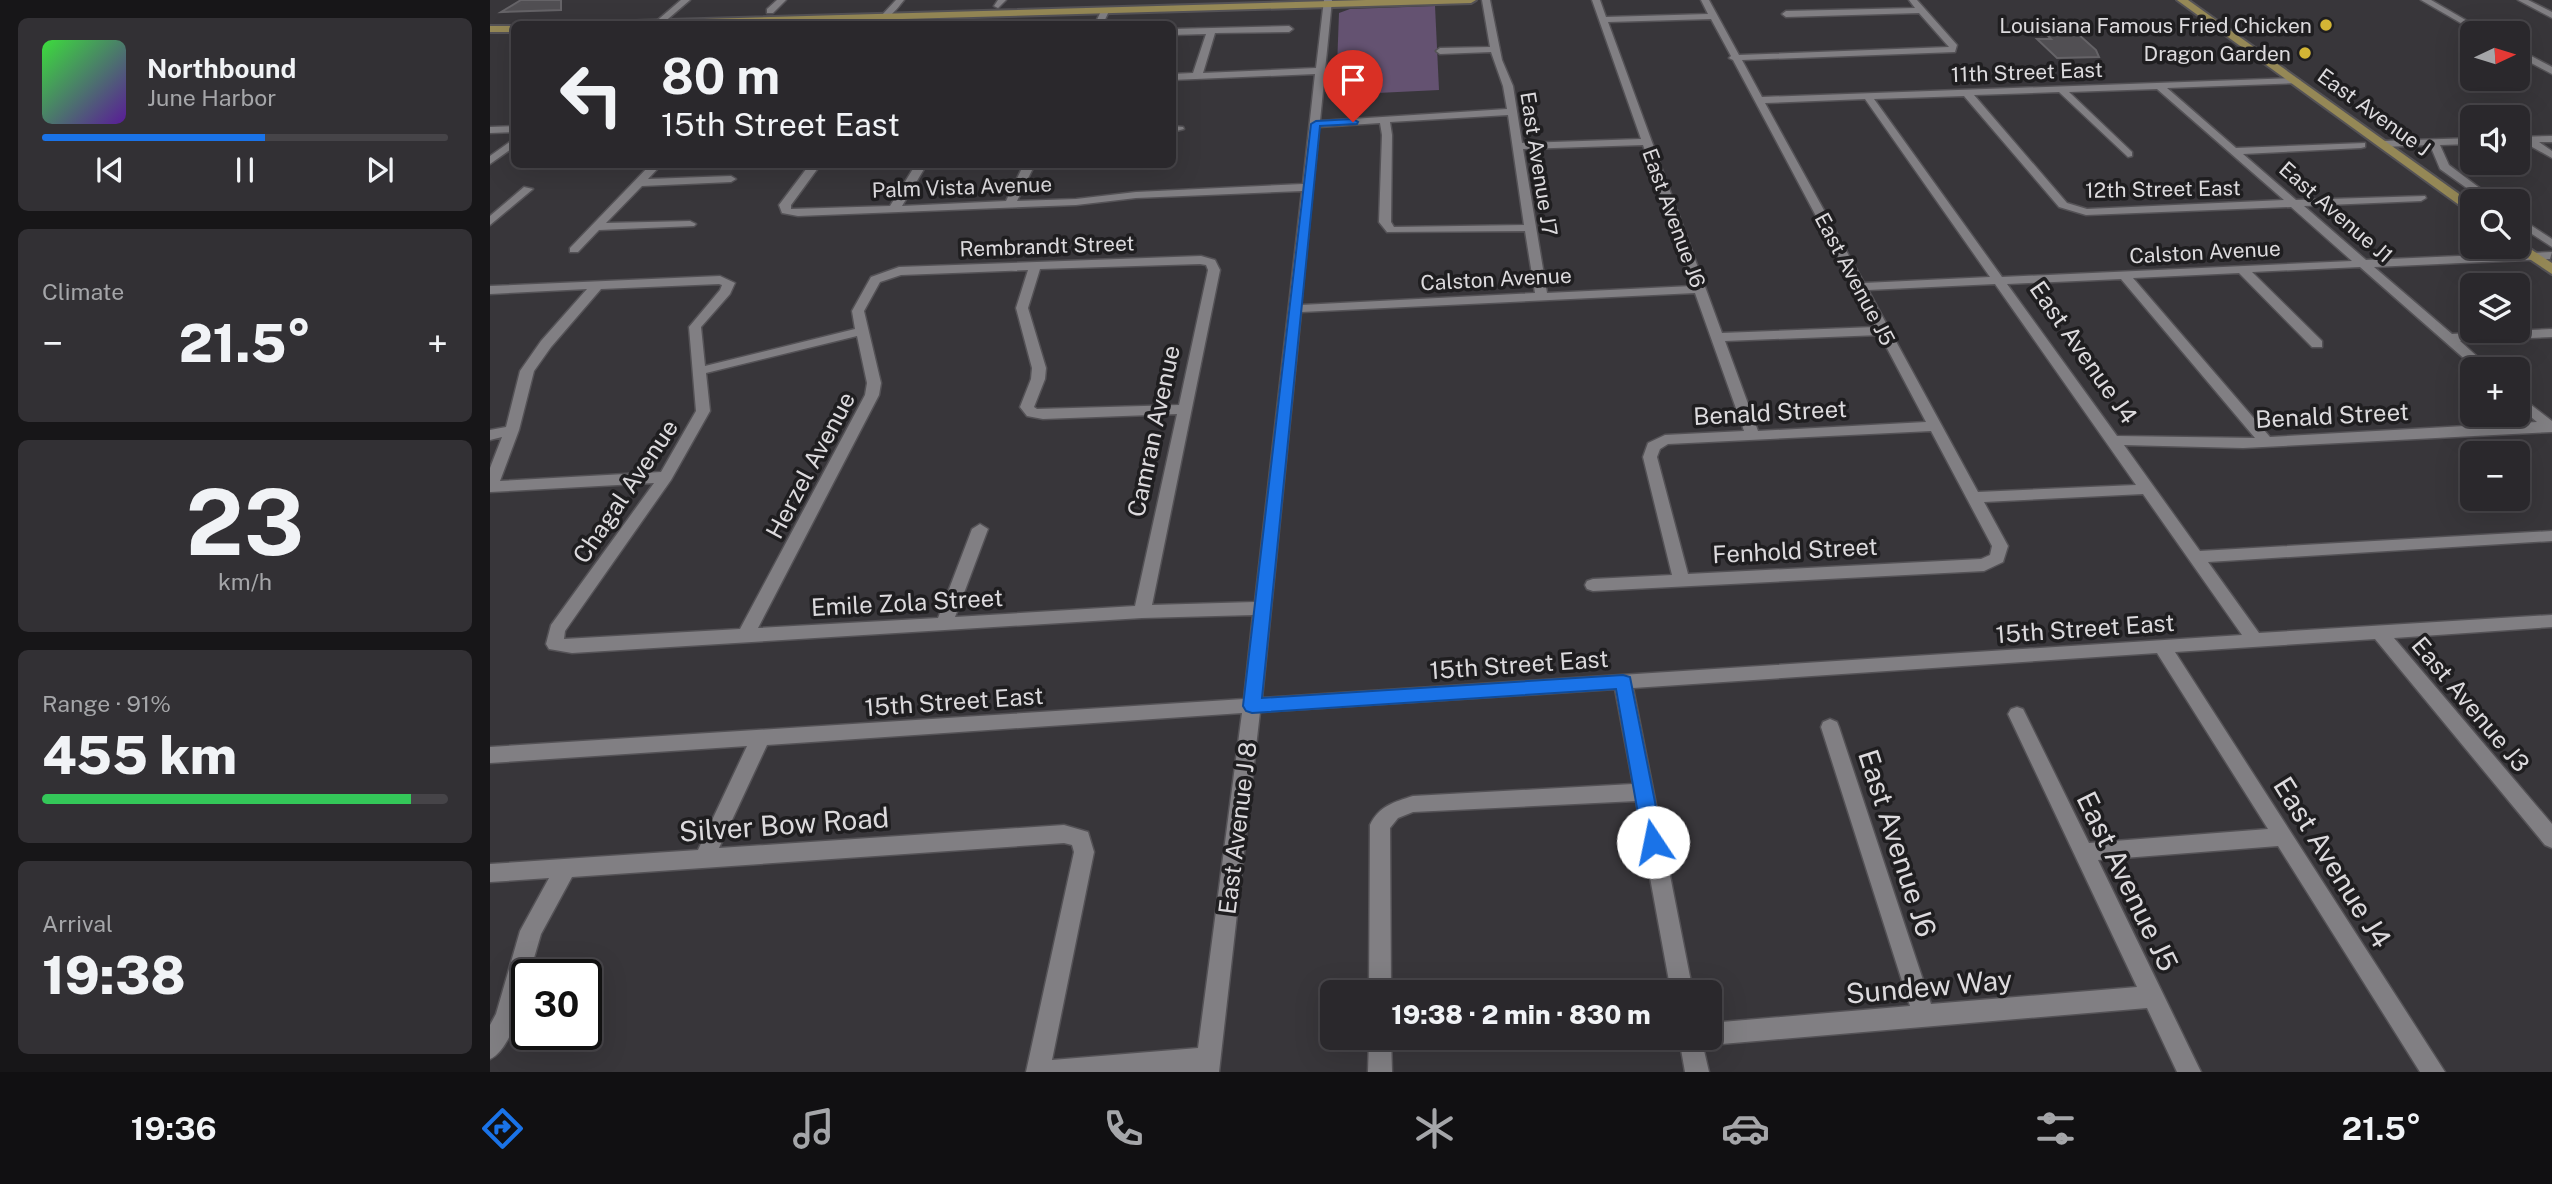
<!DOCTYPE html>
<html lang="en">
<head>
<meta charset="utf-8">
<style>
  :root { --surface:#2a282c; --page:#323034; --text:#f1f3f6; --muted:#a5a6a9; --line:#464448; --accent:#1a73e8 }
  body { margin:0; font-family:"Public Sans",sans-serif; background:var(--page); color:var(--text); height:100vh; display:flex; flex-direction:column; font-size:26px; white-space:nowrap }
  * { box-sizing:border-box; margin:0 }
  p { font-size:23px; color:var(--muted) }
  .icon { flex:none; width:38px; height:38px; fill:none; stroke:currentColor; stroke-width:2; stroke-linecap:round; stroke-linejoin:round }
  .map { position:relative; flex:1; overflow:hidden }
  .panel { display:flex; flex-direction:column; gap:18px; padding:18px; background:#171618; width:490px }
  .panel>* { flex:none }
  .guide { position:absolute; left:21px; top:21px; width:665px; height:147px; border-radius:10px; box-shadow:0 7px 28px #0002,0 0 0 2px var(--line); background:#2a282c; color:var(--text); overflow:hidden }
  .needle { width:46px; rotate:86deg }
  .tools { position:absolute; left:1970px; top:21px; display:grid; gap:14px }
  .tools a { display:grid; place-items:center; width:70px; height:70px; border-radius:10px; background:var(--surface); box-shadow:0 7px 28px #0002,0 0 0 2px var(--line); font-size:35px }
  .speed { position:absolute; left:21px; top:959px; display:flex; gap:14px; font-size:35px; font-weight:700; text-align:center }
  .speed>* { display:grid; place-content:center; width:91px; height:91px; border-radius:50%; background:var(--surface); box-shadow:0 7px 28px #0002,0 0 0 2px var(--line); line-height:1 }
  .speed .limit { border:4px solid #111; border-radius:10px; background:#fff; color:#111 }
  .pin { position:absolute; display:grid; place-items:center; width:60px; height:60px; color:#fff; margin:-72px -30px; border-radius:50% 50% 50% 0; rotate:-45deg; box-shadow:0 0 7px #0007 }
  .pin .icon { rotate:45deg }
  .me { position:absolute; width:77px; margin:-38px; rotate:349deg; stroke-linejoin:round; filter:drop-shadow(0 0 5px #0008) }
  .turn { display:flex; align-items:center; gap:24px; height:147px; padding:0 35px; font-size:32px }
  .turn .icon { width:91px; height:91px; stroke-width:2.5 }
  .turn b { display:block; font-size:49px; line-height:60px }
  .big { font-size:52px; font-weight:800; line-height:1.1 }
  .panel .widget { flex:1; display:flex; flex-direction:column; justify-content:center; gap:10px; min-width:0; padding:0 24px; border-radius:10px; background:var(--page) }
  .panel .dial { align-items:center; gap:0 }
  .dial b { font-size:91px; line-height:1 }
  .song { display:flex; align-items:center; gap:21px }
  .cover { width:84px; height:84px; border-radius:10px; background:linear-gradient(135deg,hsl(120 70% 55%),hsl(270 70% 35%)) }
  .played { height:7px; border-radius:4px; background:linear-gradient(90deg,var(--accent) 55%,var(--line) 55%) }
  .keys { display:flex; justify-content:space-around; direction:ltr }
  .heat { display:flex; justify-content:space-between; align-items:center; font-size:38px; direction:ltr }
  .charge { height:10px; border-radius:5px; background:linear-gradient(90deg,#34c759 91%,var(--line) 0) }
  .trip { position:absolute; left:830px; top:980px; width:402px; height:70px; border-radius:10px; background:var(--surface); box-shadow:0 7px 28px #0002,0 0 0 2px var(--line); font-weight:800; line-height:70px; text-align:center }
  .tab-bar { display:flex; height:112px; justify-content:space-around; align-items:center; background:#111012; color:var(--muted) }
  .tab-bar .icon { width:49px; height:49px }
  .tab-bar .on { color:var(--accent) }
  .tab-bar b { font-size:32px; color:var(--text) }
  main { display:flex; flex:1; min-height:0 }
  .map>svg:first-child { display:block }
</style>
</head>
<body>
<main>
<section class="panel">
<div class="widget">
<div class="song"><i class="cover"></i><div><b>Northbound</b><p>June Harbor</p></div></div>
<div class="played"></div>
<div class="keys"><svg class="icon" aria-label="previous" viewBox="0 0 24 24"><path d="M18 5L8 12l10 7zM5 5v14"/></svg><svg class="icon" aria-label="pause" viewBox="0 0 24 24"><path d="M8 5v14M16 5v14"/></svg><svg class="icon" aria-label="next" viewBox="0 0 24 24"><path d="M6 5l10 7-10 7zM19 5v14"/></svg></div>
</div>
<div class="widget"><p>Climate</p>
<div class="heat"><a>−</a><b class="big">21.5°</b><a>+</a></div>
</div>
<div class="widget dial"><b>23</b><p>km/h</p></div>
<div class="widget"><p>Range · 91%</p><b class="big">455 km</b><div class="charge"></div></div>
<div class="widget"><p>Arrival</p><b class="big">19:38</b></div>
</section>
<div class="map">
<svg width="2062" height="1072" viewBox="0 0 2062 1072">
  <rect width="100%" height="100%" fill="#38363a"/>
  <!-- green -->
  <path fill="#645271" d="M945,6L949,90L846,95L849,13L860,9Z"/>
  <!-- building -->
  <g fill="#514f53" stroke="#656367" stroke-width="2">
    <path d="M31,0H71V10L11,12Z"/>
    <path d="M1578,25L1606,50L1609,57L1567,58L1547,39H1561L1548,26Z"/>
  </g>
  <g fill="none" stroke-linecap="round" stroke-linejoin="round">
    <defs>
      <g id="minor">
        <path d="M191,0H200L172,24H163Z"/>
        <path d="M287,0H296L283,13H277V9Z"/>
        <path d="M406,0H414C403,14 395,24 376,24L391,16Z"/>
        <path d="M508,0H516L508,8L504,6Z"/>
        <path d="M834,0H842L830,121L1017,109L1013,86L1001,52L950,54L946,51L950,48L1000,47L992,0H1000L1012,60L1023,86L1032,143L1151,139L1102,0H1110L1116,17L1218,14L1211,0H1219L1249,55L1459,47L1429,13L1296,17L1292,14L1296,11L1425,8L1419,0H1427L1467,45L1465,52L1252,60L1272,97L1806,78L1811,81L1809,83L1677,88L1746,148L1875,143V147L1871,148L1753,154L1806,200L1935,196L1936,198L1931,201L1814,206L1876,260L2062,252L2060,259L1884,267L1962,334L2062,329V337L1970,341L2001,369H1986L1870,267L1762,272L1832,341V347H1822L1749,273L1643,278L1780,437L2047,422L2028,406V395L2062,421V432L1753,448L1634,445L1710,551L2062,531V541L1718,562L1769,633L2062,615V627L1904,638L2062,824V848L2055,845L1885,639L1685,652L1955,1072H1930L1788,846L1608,860L1711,1072H1687L1657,1008L1220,1045L1212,1042L1219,1072H1195L1189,1038H1220V1023L1420,1006L1331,727L1333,722L1340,719L1347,722L1349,727L1441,1004L1647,987L1518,714L1521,709L1527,707L1533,709L1599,843L1778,829L1667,653L1143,688L1203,992H1181L1146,801L923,812L908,818L900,828L901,992H879L880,825C889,806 904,802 923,796L1143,784L1125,689L770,712L729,1072H536L584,852L582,845L574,843L82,877L51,934L39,975H37C37,996 20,1051 0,1059V1025L6,1014L30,931L59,878L0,882V864L208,850L257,746L0,763V747L754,699L763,615L652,618L82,653L59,649L56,644L61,625L164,483L0,492V468L12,437L0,440V430L16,427L30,371L51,341L97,289L0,294V286L230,276L245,283L240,294L211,327L215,366L365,329L362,311L381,277L409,267L711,256L725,260L730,270L662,605L765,602L812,191L646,198L586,205L308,216L292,213L289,205L320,164H331L301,205V209L400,206L426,164H437L412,206L516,201L534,164H545L527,201L586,199L646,192L813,184L825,74L682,80V74L703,73L716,34L682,35V29L799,26L803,29L799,32L725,33L713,73L826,68ZM1221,19L1241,56L1239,58L1243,60L1385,327L1232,333L1118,22ZM1667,89L1794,200L1597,209L1577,203L1484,95L1569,92L1638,157L1642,156V152L1579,92ZM1474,96L1569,207L1596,215L1801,207L1862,261L1512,277L1384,99ZM1375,99L1500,277L1374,283L1275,103ZM1018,115L1034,225L904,227L901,222L902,135L900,122ZM890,123L892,135L889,222L897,232L1035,231L1045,293L811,305L829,127ZM1153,145L1202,286L1057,293L1033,149ZM710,264L716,265L718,270L689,405L547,409L544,407L555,379L556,368L538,308L550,269ZM538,270L526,308L542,368L541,379L530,407L537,416L553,419L687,414L645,606L465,617L498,529L490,524L482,529L448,618L268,628L389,395L391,383L374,311L390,282L411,275ZM1631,279L1765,438L1627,436L1517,284ZM229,284L232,285L230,290L199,327L206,411L171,472L10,481L29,430L44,371L61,347L111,289ZM1505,284L1646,485L1488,492L1378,290ZM1205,293L1254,431L1175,435L1158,443L1153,457L1182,575L1103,579L1097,581L1095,585L1097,589L1103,591L1494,571L1513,562L1518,546L1494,502L1653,494L1752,635L772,698L811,312ZM1390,335L1436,422L1268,431L1235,341ZM367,336L377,383L375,395L250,629L74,639L75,631L181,480L220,411L216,373ZM1441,431L1502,546L1500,555L1491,559L1198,574L1167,457L1170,449L1178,444ZM752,713L708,1048L562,1060L604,852L598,832L574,825L229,848L277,745Z"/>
        <path d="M1931,0H1941L1998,33H1988Z"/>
        <path d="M2028,0H2038L2062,12V18Z"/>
        <path d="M615,8L619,11L613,24H605L611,11Z"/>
        <path d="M2028,49L2062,67V74L2028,56Z"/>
        <path d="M24,126V132L0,133V127Z"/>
        <path d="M682,126L693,127L694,129L682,132Z"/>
        <path d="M2062,136V142H2049L2062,151V158L2035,143H2028V137Z"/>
        <path d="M1983,138V144L1950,145L1959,165L2007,201H1995L1950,169L1940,145L1893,147L1888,144L1893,141Z"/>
        <path d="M24,139V147L0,164V156Z"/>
        <path d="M161,164H172L158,179L241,176L246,179L241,182L152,186L116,223L200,221L206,224L204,226L109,230L88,252H80V248Z"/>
        <path d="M34,187L43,189L0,225V216Z"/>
        <path d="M2028,217L2062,239V247L2028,225Z"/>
        <path d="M879,1038H901L902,1072H878Z"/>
      </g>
      <g id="major">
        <path d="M876,0H986L981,3L236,24H140L145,21Z"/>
        <path d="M1687,0H1698L1983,204V215Z"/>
        <rect x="0" y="26" width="24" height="6"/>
        <path d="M2028,241L2062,263V274L2023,248L2028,247Z"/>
      </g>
    </defs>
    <!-- minor casing -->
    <use href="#minor" stroke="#545256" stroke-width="3"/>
    <!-- major casing -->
    <use href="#major" stroke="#545256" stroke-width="4"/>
    <!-- minor -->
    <use href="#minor" fill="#817f83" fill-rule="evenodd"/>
    <!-- major -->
    <use href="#major" fill="#958856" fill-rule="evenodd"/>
  </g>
  <!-- route -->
  <path fill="#1a73e8" stroke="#114b97" stroke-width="2" d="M863,119L868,122L867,124L830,126L772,698L1133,675L1140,677L1173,842L1170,849L1163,851L1156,849L1153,842L1126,689L762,713L756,711L753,706L821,124L826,121Z"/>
  <!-- markers -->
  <g fill="#d4b635" stroke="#1f1e20" stroke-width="2.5">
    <circle cx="1836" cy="25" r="7"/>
    <circle cx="1815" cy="53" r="7"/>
  </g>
  <g text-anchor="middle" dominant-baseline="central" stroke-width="7" stroke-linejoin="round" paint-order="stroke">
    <!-- far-poi labels -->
    <g font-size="21" fill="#dcdadd" stroke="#1f1e20" text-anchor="end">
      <text x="1822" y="25">Louisiana Famous Fried Chicken</text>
      <text x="1801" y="53">Dragon Garden</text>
    </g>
    <!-- far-street labels -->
    <g font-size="21" fill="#dcdadd" stroke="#1f1e20">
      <text transform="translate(1537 72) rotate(-2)">11th Street East</text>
      <text transform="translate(1884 112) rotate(36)">East Avenue J</text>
      <text transform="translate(1049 164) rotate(81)">East Avenue J7</text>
      <text transform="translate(472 187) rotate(-2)">Palm Vista Avenue</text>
      <text transform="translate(1673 189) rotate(-1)">12th Street East</text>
      <text transform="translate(1846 212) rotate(41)">East Avenue J1</text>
      <text transform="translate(1184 218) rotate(70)">East Avenue J6</text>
      <text transform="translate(557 246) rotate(-2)">Rembrandt Street</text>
      <text transform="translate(1715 252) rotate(-3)">Calston Avenue</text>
      <text transform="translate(1006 279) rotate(-3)">Calston Avenue</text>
      <text transform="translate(1365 279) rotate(62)">East Avenue J5</text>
    </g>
    <!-- street labels -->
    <g font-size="24" fill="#dcdadd" stroke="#1f1e20">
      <text transform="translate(1594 352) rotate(55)">East Avenue J4</text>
      <text transform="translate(1280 412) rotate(-3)">Benald Street</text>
      <text transform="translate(1842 415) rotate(-3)">Benald Street</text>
      <text transform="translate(663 431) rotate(-78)">Camran Avenue</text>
      <text transform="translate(320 465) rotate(-62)">Herzel Avenue</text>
      <text transform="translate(135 491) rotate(-56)">Chagal Avenue</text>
      <text transform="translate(1305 550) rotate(-3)">Fenhold Street</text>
      <text transform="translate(417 602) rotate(-3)">Emile Zola Street</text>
      <text transform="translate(1595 628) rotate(-4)">15th Street East</text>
      <text transform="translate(1029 664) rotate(-4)">15th Street East</text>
      <text transform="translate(464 701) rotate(-4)">15th Street East</text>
      <text transform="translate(1981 704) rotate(50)">East Avenue J3</text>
      <text transform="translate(747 828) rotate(-83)">East Avenue J 8</text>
    </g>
    <!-- near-street labels -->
    <g font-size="28" fill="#dcdadd" stroke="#1f1e20">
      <text transform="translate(294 824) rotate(-4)">Silver Bow Road</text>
      <text transform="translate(1408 843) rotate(72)">East Avenue J6</text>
      <text transform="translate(1843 862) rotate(58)">East Avenue J4</text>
      <text transform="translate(1638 881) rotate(64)">East Avenue J5</text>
      <text transform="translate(1439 986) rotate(-5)">Sundew Way</text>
    </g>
  </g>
</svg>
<div class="tools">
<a><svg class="needle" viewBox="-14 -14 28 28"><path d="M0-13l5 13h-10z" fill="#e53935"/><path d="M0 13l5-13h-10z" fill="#a5a6a9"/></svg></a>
<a><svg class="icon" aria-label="sound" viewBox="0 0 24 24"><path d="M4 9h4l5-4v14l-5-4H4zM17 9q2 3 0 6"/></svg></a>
<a><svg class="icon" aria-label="search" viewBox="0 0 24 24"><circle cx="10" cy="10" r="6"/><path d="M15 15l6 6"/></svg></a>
<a><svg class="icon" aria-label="layers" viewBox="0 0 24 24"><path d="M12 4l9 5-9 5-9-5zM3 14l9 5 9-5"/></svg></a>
<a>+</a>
<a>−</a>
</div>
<div class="speed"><div class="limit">30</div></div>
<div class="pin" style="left:863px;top:122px;background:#d93025"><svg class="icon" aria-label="arrive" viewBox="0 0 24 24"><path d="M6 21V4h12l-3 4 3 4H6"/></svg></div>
<svg class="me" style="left:1163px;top:842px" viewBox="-20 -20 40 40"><circle r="19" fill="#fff"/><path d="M0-13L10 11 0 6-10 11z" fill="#1a73e8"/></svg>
<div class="trip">19:38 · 2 min · 830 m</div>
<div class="guide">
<div class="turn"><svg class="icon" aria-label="left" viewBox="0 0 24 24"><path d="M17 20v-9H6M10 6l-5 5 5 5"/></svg><div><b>80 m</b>15th Street East</div></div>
</div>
</div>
</main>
<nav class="tab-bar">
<b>19:36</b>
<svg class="icon on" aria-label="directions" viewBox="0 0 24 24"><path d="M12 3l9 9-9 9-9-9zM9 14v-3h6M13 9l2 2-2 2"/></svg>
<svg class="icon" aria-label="music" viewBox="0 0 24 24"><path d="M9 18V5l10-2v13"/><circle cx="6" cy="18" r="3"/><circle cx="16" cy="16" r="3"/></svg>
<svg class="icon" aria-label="phone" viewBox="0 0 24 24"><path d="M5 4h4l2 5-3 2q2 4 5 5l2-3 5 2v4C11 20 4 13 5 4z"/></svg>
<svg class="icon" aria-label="climate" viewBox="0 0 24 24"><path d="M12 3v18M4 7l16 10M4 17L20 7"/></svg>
<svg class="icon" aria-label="car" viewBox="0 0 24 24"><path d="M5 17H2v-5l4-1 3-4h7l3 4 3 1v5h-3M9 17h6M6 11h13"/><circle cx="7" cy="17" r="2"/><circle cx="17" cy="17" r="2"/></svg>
<svg class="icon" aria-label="filters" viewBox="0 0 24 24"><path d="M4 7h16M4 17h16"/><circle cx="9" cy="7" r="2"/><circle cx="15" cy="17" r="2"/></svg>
<b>21.5°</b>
</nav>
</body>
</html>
